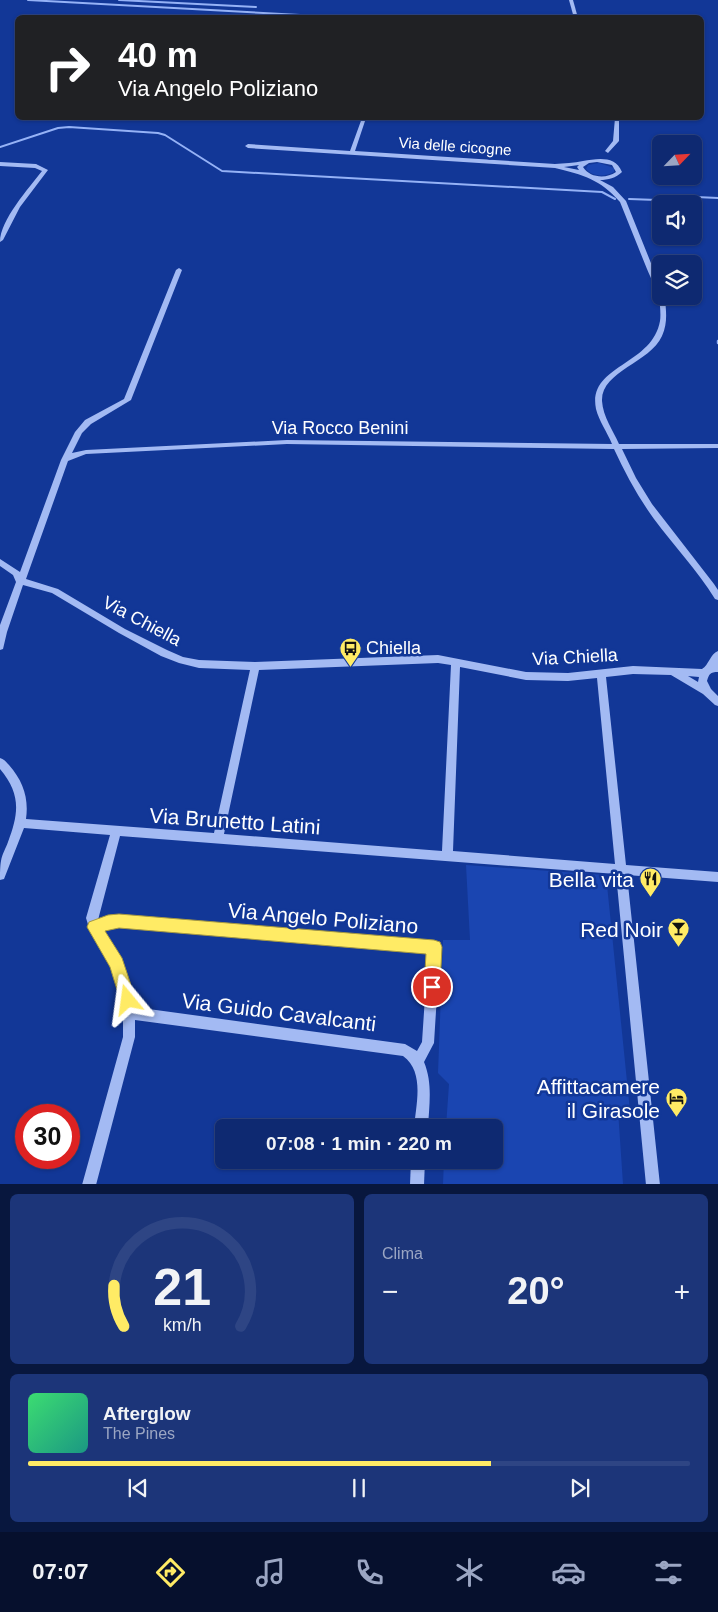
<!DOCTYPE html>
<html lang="it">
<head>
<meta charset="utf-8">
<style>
  :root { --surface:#0e2971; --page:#1c3579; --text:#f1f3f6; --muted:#9ba6c3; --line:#2e4584; --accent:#ffeb65 }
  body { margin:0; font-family:Arial,sans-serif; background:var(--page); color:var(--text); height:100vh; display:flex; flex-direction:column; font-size:19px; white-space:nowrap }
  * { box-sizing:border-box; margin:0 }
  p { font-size:16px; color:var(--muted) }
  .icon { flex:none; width:28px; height:28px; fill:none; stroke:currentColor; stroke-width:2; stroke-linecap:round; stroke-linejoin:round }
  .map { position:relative; height:1184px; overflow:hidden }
  .drawer { display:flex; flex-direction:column; gap:10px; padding:10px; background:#08173e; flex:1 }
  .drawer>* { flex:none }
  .guide { position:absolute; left:15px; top:15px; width:689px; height:105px; border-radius:8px; box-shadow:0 1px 4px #0004,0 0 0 1px var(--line); background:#202124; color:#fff; overflow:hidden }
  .needle { width:32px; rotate:65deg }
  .controls { position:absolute; left:652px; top:135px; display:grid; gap:10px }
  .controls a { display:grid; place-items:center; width:50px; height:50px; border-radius:8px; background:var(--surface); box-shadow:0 1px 4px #0004,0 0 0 1px var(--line); font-size:25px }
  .speed { position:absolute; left:15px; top:1104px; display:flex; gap:10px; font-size:25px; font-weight:700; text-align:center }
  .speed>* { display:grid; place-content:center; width:65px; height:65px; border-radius:50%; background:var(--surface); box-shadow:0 1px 4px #0004,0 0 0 1px var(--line); line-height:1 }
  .speed .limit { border:8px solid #d22; background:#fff; color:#111 }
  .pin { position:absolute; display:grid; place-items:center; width:42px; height:42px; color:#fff; margin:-21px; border:2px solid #fff; border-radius:50%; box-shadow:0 1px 5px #0007 }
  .me { position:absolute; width:55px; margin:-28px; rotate:344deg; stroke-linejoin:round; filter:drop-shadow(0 0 4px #0008) }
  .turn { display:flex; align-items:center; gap:18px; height:105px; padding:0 20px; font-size:22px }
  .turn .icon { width:65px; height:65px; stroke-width:2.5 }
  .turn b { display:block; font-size:35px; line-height:42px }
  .big { font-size:38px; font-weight:600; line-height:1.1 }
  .drawer .card { flex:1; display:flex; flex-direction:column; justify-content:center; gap:8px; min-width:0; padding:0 18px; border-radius:8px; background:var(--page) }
  .drawer .dial { align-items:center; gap:0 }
  .dial svg { height:130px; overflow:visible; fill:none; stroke:var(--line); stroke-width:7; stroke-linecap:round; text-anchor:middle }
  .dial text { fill:var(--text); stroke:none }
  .song { display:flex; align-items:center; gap:15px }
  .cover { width:60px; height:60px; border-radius:8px; background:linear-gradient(135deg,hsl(140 70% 55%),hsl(170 70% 35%)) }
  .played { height:5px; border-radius:2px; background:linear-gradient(90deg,var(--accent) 70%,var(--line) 70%) }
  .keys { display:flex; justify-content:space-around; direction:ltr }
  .heat { display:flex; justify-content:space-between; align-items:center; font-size:28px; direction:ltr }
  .drawer .tiles { flex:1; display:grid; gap:10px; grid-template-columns:1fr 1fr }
  .card:last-child { grid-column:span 2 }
  .trip { position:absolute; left:215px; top:1119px; width:288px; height:50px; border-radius:8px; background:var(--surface); box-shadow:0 1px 4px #0004,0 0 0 1px var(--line); font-weight:600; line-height:50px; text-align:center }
  .dock { display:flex; height:80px; justify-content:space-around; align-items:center; background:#06102d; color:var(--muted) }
  .dock .icon { width:35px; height:35px }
  .dock .selected { color:var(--accent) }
  .dock b { font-size:22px; color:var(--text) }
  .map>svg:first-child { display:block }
</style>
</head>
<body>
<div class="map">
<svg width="718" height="1185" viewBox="0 0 718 1185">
  <rect width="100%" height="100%" fill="#123797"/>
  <!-- green -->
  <g fill="#1a45b1">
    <path d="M599,163L614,168V172C605,177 593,177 586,169L588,165Z"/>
    <path d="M466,865L606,875L630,1111L618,1110L623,1184H443L444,1160H494V1128L446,1127L449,1084L438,1073L443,940H470Z"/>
  </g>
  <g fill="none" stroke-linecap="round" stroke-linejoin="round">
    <!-- stream-far1 -->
    <g stroke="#95b2f6" stroke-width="2">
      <path d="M28,0L300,15"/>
      <path d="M119,0L256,7"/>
      <path d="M0,147L58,128L69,127L158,133L165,135L222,171L602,192L615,199"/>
      <path d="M629,199L657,200L675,196L718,198"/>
    </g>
    <!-- stream -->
    <path stroke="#95b2f6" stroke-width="2.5" d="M718,341V343"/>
    <!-- minor -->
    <g fill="#a3baf3" fill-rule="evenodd">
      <path d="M569,0H573L578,18H574Z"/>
      <path d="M362,118H366L355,151L555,164C564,163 574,163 583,161C597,159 615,155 622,172C616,178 608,180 600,180L613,187L626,201L661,288V296H664L665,298C666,311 668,323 662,336C650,363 601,371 602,401C603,417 613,430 619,444H718V448L622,449L636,478L652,504L714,584L718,590V600L715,599C697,570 674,546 654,519C638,497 625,473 614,449L287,444L86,454L68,461L26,579L58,589L125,629L167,650L183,657L199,660L255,662L438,655L526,672L568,673L633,666L702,669C709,665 710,654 718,651V672C710,672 709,674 707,681L711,689L718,696V706L715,705L703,694L671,675L633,674L606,677L626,865L718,872V882L627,875L660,1185H646L616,874L120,836L98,920L108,916L119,915L434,941L438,943L440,947L434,1043L424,1062C433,1084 429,1105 428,1128H414C416,1104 425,1072 403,1056L135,1020V1037L96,1185H82L123,1037V1013L116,981L104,952L90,931L86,918L110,835L24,828L4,879L0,880C0,874 0,866 1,861C2,854 6,848 8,842C19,813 21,794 0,769V758C4,759 6,762 9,765C23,781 29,798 26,819L214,833L250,670L199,668L179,663L161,656L119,633L52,593L23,585L7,632L3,649L0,650V625L16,582L13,575L0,566V559L20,572L61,460L75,432L85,420L124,399L176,270L179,268L182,270L131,400L91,424L82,433L72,453L86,450L287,440L612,444C607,432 599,421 596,409C587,365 652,366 660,321C661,315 660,304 659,298C657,289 651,279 647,269C638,247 629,224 620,202C600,179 583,175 555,168L248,148L245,146L248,144L350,151ZM597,162L612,165L616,172C606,179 590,178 583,167L589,163ZM579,165L577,167L579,170L564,167ZM438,663L451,665L442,851L224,834L259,670ZM460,667L526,680L568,681L597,678L615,864L453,851ZM688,676L699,677L698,682ZM119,927L428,952L422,1042L417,1051L405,1044L134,1007C131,979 118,953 103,929Z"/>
      <path d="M615,118H619V141L608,153L605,151L613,141Z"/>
      <path d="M0,162L36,164L48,170L20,207L3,240L0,242C0,220 29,188 42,171L35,168L0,166Z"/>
      <path d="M411,1160H425L424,1185H410Z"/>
    </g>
  </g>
  <!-- route -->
  <path fill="#ffeb65" stroke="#a69942" d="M119,914L434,940L440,942L442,947L440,987L438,993L432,995L427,993L424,987L426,954L119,928L105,931L122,958L136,1000L133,1006L128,1008L122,1006L110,967L87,927L89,922L108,915Z"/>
  <!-- icons -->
  <defs>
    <symbol id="bus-pin" viewBox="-11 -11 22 30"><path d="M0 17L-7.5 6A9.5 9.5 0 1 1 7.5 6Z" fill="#ffeb65" stroke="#123797"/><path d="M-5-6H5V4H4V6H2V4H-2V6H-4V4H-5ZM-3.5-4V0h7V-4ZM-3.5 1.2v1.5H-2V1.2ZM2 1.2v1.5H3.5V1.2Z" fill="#111"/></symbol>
    <symbol id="restaurant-pin" viewBox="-11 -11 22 30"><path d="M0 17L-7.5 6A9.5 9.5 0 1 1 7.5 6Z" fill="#ffeb65" stroke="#123797"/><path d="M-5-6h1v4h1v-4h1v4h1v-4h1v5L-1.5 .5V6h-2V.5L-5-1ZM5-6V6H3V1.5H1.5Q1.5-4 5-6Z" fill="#111"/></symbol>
    <symbol id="bar-pin" viewBox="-11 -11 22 30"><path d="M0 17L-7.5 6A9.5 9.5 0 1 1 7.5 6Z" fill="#ffeb65" stroke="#123797"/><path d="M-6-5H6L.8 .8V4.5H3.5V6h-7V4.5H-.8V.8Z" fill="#111"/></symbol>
    <symbol id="hotel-pin" viewBox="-11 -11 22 30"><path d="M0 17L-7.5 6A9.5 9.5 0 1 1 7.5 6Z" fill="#ffeb65" stroke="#123797"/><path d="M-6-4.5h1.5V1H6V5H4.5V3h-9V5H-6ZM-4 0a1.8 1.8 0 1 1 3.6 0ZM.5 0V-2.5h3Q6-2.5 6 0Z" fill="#111"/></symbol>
  </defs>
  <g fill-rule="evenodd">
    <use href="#bus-pin" x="338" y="636" width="25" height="34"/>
    <use href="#restaurant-pin" x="638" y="866" width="25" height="34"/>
    <use href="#bar-pin" x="666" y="916" width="25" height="34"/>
    <use href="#hotel-pin" x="664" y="1086" width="25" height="34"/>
  </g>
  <g text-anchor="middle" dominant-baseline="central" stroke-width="5" stroke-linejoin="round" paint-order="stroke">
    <!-- far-street labels -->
    <g font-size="15" fill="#fff" stroke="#123797">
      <text transform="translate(455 146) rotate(4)">Via delle cicogne</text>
    </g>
    <!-- street labels -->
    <g font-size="18" fill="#fff" stroke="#123797">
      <text x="340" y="428">Via Rocco Benini</text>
      <text transform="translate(142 621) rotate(28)">Via Chiella</text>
      <text transform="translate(575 657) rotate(-3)">Via Chiella</text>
    </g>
    <!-- poi labels -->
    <g font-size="18" fill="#fff" stroke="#123797" text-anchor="start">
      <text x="366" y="648">Chiella</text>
    </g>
    <!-- near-street labels -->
    <g font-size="21" fill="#fff" stroke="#123797">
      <text transform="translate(235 821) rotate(4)">Via Brunetto Latini</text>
      <text transform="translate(323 918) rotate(5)">Via Angelo Poliziano</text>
      <text transform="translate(279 1012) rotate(7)">Via Guido Cavalcanti</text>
    </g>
    <!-- near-poi labels -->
    <g font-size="21" fill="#fff" stroke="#123797" text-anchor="end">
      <text x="634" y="879">Bella vita</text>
      <text x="663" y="929">Red Noir</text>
      <text x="660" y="1086">Affittacamere<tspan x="660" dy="24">il Girasole</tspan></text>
    </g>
  </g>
</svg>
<div class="controls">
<a><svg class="needle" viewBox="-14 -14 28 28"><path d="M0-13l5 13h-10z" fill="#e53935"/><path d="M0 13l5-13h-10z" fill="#9ba6c3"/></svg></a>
<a><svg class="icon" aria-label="sound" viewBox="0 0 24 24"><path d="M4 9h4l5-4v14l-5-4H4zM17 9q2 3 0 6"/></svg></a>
<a><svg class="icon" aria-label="layers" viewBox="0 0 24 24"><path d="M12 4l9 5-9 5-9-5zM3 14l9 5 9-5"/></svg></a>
</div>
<div class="speed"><div class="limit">30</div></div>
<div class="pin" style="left:432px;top:987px;background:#d93025"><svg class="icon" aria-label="arrive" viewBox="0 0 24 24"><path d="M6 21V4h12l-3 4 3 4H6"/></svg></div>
<svg class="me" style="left:128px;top:1000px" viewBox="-20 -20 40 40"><path d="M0-17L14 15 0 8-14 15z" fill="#ffeb65" stroke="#fff" stroke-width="4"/></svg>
<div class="trip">07:08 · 1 min · 220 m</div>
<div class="guide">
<div class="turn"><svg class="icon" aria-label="right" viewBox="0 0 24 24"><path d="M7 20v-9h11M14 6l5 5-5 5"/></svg><div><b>40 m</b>Via Angelo Poliziano</div></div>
</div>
</div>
<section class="drawer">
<div class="tiles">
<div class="card dial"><svg viewBox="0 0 100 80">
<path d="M14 69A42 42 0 1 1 86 69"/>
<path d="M14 69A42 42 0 0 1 8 44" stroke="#ffeb65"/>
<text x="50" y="56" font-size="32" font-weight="700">21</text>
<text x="50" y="72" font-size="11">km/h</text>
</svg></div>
<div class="card"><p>Clima</p>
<div class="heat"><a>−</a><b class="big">20°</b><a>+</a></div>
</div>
<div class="card">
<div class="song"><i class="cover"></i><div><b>Afterglow</b><p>The Pines</p></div></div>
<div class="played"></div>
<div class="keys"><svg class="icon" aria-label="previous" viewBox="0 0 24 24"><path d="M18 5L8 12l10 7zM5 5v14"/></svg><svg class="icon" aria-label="pause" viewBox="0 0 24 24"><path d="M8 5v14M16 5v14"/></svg><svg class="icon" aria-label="next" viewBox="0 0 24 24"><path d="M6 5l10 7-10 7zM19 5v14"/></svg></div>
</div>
</div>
</section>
<nav class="dock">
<b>07:07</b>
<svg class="icon selected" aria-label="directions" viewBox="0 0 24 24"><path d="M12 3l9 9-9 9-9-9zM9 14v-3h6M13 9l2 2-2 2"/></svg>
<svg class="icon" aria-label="music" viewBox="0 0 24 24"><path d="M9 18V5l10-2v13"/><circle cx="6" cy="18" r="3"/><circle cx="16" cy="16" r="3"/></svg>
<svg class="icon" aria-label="phone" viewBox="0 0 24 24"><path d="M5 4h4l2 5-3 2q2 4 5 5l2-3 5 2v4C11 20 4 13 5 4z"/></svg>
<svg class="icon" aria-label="climate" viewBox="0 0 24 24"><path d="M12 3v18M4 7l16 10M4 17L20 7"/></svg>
<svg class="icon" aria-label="car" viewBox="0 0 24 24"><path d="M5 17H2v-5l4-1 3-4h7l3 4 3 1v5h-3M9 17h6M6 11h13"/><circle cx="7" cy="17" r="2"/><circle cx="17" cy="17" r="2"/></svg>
<svg class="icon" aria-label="filters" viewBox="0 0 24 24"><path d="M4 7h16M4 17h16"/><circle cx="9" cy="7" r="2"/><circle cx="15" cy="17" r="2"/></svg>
</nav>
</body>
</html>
